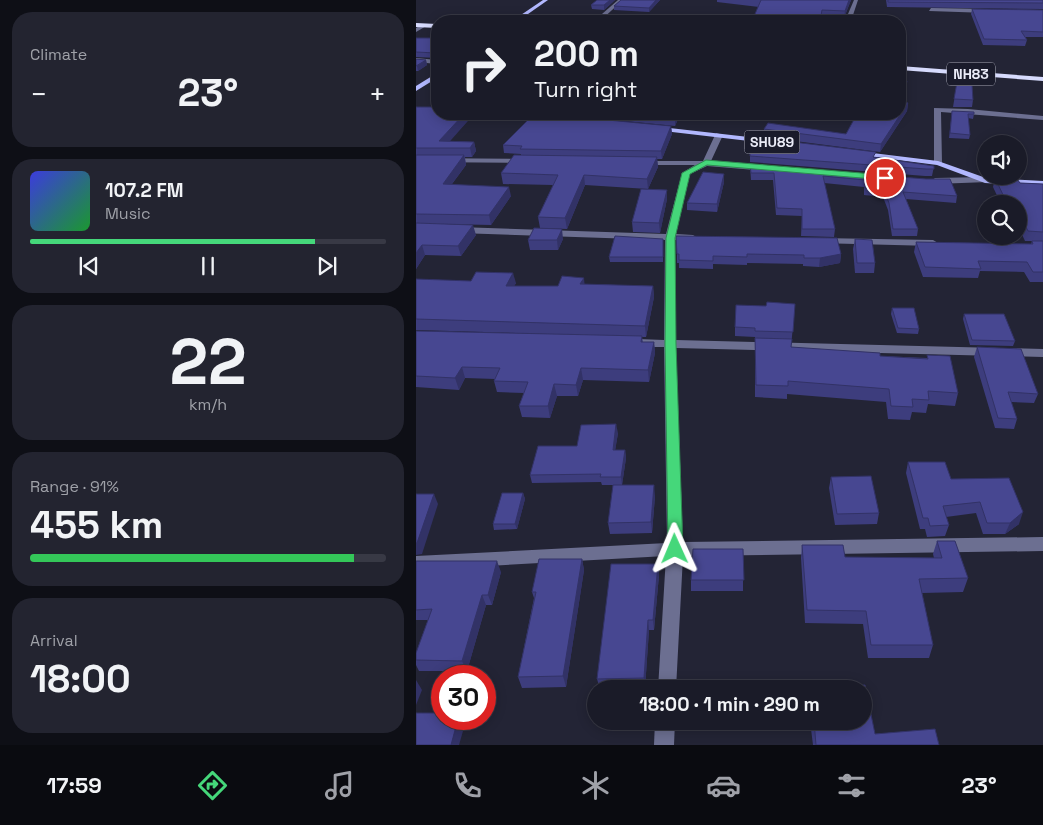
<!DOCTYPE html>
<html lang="en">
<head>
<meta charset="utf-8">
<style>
  :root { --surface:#1a1b28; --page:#232430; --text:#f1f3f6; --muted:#9fa1a8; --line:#383945; --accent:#45d77a }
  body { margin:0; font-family:"Space Grotesk",sans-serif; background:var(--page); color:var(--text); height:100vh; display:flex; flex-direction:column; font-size:19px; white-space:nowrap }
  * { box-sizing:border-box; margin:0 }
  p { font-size:16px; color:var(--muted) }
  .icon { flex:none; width:28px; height:28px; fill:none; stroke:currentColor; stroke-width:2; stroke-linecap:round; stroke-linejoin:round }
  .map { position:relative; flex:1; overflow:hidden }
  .side { display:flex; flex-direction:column; gap:12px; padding:12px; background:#0e0f16; width:416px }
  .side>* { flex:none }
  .top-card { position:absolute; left:15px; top:15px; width:475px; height:105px; border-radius:20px; box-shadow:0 2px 12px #0003,0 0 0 1px var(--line); background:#1a1b28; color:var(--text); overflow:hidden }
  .tools { position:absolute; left:561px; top:135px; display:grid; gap:10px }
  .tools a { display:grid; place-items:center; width:50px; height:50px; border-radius:50%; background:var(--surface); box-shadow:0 2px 12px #0003,0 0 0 1px var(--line); font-size:25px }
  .speed { position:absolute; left:15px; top:665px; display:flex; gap:10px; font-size:25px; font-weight:700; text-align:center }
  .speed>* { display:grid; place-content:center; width:65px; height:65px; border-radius:50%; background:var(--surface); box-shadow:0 2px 12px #0003,0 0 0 1px var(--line); line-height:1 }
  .speed .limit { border:8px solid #d22; background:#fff; color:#111 }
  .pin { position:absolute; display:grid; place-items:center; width:42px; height:42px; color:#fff; margin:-21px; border:2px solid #fff; border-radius:50%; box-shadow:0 1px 5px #0007 }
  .me { position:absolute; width:55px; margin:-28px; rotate:359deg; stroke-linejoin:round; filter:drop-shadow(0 0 4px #0008) }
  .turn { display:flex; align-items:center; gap:18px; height:105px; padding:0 20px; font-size:22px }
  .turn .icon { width:65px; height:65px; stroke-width:2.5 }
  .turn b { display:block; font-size:35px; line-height:42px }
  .big { font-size:38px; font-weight:600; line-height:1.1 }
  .side .tile { flex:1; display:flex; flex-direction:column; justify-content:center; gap:8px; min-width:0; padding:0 18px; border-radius:20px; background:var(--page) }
  .side .dial { align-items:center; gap:0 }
  .dial b { font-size:65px; line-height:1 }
  .song { display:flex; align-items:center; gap:15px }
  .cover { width:60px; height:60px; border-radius:8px; background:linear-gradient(135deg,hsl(240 70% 55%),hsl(130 70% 35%)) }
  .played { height:5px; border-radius:2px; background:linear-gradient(90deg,var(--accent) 80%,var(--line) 80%) }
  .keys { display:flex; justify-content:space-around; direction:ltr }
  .heat { display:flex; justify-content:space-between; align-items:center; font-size:28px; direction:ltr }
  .charge { height:8px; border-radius:4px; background:linear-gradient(90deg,#34c759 91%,var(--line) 0) }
  .trip { position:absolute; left:171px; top:680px; width:285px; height:50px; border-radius:25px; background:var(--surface); box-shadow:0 2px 12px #0003,0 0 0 1px var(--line); font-weight:600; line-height:50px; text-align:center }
  .menu { display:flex; height:80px; justify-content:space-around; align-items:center; background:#0a0b10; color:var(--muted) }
  .menu .icon { width:35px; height:35px }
  .menu .current { color:var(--accent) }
  .menu b { font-size:22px; color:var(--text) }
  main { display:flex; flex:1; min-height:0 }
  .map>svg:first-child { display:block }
</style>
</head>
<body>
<main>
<section class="side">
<div class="tile"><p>Climate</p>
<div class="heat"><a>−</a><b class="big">23°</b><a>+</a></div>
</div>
<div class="tile">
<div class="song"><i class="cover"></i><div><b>107.2 FM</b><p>Music</p></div></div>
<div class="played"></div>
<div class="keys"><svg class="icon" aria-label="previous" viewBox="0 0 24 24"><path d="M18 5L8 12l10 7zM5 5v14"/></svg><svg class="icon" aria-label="pause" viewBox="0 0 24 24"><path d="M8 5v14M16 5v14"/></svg><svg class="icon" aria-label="next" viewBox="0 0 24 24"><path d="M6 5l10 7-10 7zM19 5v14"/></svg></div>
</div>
<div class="tile dial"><b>22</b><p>km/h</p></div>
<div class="tile"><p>Range · 91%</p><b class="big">455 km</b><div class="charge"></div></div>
<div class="tile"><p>Arrival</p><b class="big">18:00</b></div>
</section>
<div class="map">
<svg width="627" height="745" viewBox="0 0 627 745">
  <rect width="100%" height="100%" fill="#232435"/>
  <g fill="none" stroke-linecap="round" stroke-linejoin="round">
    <!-- minor -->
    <g fill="#6c6f91" fill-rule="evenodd">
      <path d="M202,0H207L184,21H178Z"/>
      <path d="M438,0H442L435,21H429Z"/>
      <path d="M515,8L572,9L575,11L572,13L513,11Z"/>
      <path d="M7,24L12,25L0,32V28Z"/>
      <path d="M0,58L21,60V64L0,62Z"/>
      <path d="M518,108L552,109L627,116V120L525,112L526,163L522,165L518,163Z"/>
      <path d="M300,133L307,135L295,161L350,165L354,168L350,171L291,166L274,174L260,234L277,235L282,238L277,241L259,240L260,340L627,349V357L260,348L267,542L627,537V551L267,556L260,689H242L250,556L0,570V556L251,543L248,347H222L216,343L222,339L248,340L249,240L42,233L37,230L42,227L250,234L266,173L279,165H225L221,163L225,161H287Z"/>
      <path d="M0,158L110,159L114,161L110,163L0,162Z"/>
      <path d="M569,177L572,178V182L519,184L515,181L519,178Z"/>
      <path d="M404,238L517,240L522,243L517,246L401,243V239Z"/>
      <path d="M239,721H259L258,745H238Z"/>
    </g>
    <!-- major -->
    <g fill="#b2b8ff" fill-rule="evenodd">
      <path d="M127,0H132L102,21H96Z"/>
      <path d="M21,73V78L0,91V86Z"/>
      <path d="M80,114C93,114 125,111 136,118L132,120L83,116Z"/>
      <path d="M236,126L359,140L363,142L359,144L239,130H236Z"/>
      <path d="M440,151L522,161L570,178L627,181V187L569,183L521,165L443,155L439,153Z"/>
    </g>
    <!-- highway -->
    <g fill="#d7dbfd" fill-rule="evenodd">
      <path d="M0,23L21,24V28L0,27Z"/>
      <path d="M484,66L627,77V81L484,70Z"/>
    </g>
  </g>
  <!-- wall -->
  <g fill="#3d3d7d">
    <path d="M181,0H199L188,10L176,9L175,5Z"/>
    <path d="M205,0H244L233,12L198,10V6Z"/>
    <path d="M301,0H435L428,18L406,17L343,7L301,2Z"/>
    <path d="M465,0H627V9L471,7L470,0Z"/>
    <path d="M556,9L627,10V37H609L611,40L609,46L567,45L555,14Z"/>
    <path d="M0,38H21V58L0,57Z"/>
    <path d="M0,59L10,60L11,65L2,71H0Z"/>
    <path d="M543,71L557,100L556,107H537Z"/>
    <path d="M487,102L492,103L491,111L464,152L348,137V129L430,134Z"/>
    <path d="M0,107L21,114H58L33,141L58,142L60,151L56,157H49L50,165L36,184L95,196L75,225L29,224L60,235L45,256L9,255L0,269Z"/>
    <path d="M536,111L558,114L557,119L552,118L554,135L553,139L533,138Z"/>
    <path d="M135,114H193L189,119Z"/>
    <path d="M199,114H263V117L259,126L199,120Z"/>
    <path d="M255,126L256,134L246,159H241L242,167L232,189L251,190V199L244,233L217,232L216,222L232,189L169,185L151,229L124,228L122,217L137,185L87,184L85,173L105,155V154L88,153L87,145Z"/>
    <path d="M334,153L460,157L518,166L516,176H509L334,162Z"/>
    <path d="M334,165L510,179L541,196L540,203L490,199L502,229L501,236H476L472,210L467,197L448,195V187L408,183L419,229L418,237L385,236L386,216L360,215L357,180H335Z"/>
    <path d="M579,178L604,183L627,184V282H614L608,272L564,271L562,278L507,277L498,252L500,242L615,244L616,241H617H609L602,226V204H585L577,187Z"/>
    <path d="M308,182L301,212L271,210V203Z"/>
    <path d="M147,239L142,250H114L112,240Z"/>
    <path d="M247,239V262H194L193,257Z"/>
    <path d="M439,239L459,263L458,273H439L437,249Z"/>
    <path d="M261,254H425L424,263L403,267L387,266V264L331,263V265L297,264V269L263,268V263H261Z"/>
    <path d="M0,279L100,283L98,286H142L168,284L237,286L238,297L230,337H226L227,342H238L239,353L233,382L167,380L162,396H141L134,418L106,417L103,406L108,393L81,392L78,381L79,379L49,378L43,390L0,387V331L164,335L0,330Z"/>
    <path d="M379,304L375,347L464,356L511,358V355L542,393L539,406L512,404L510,413L496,412L494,420L472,419L470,402L371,394V399L339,397V337L319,336V327L350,306Z"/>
    <path d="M476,308L503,329L502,334L481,333L475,314Z"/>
    <path d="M548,314L599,341L597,346L554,345L547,319Z"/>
    <path d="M561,347L622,394L618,403L595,402L601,419L598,429L579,428L558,357Z"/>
    <path d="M202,433L199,450H209L210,458L206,485H186L185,482L116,483L114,475L161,446Z"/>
    <path d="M492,462L535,479L603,524L589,534H567L560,513L530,517L533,525L529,536L511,537L509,529H504L490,473Z"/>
    <path d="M415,477L463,513L461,524L419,525L413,488Z"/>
    <path d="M107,493L109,499L101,529L78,530L77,524Z"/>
    <path d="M239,496L236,533L194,534L192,523Z"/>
    <path d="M521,541L552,578L547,592L506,593L517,645L513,658H452L447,624L389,623L385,558L386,545L429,557L518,558L517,554Z"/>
    <path d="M327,549V591H275V580Z"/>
    <path d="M166,559L168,570L150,687L106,688L102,677L118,598L116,592Z"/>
    <path d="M0,561L85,572L76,605H70L51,671H3L0,665V653L12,620H0Z"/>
    <path d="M242,564L243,575L238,630H233L229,688L184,689L181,679Z"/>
    <path d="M393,685H449L459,734L519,729L523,745H397L394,721H448V689H393Z"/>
  </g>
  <!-- shaded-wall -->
  <g fill="#323266">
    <path d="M194,0H199L188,10V5Z"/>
    <path d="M240,0H244L233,12V8Z"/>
    <path d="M433,0H435L428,18L429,11Z"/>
    <path d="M10,60L11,65L2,71L1,66Z"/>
    <path d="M492,103L491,111L464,152L465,144Z"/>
    <path d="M48,114H58L28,148L23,141Z"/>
    <path d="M189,114H193L189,119Z"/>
    <path d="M261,114H263V117L259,126V119Z"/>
    <path d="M255,126L256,134L246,159L245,151Z"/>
    <path d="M58,142L60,151L56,157L54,148Z"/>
    <path d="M48,155L50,165L29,193L27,184Z"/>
    <path d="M241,157L242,167L232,189L231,179Z"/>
    <path d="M308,174V182L301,212V204Z"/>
    <path d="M168,175L169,185L151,229L149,218Z"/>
    <path d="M93,187L95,196L75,225L73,215Z"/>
    <path d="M251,190V199L244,233L243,223Z"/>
    <path d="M57,225L60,235L45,256L42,246Z"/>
    <path d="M146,229L147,239L142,250L141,240Z"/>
    <path d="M6,245L9,255L0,269V253Z"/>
    <path d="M425,254L424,263L403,267L404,258Z"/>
    <path d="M97,273L100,283L92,297L90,286Z"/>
    <path d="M168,278L169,289L164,284Z"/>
    <path d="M237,286L238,297L230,337L229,326Z"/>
    <path d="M238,342L239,353L233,382L232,370Z"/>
    <path d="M46,367L49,378L43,390L39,378Z"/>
    <path d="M165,368L167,380L162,396L160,385Z"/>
    <path d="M138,384L141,396L134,418L132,406Z"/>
    <path d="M200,424L202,433L198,458L197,450Z"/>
    <path d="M209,450L210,458L206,485L205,477Z"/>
    <path d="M238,485L239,496L236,533L235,522Z"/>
    <path d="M107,493L109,499L101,529L99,524Z"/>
    <path d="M18,494L22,504L6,554L0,555V543Z"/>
    <path d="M607,512L603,524L589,534L594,523Z"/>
    <path d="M166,559L168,570L150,687L147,676Z"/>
    <path d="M81,561L85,572L76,605L72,595Z"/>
    <path d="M242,564L243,575L238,630L237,620Z"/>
    <path d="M66,595L70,605L51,671L46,661Z"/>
    <path d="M232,620L233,630L229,688L228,678Z"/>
    <path d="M0,680L6,690L0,705Z"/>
    <path d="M42,719H46L49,724L43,745H35Z"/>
  </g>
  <!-- building -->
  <g fill="#474791" stroke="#323266">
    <path d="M181,0H194L188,5H175Z"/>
    <path d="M205,0H240L233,8L198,6Z"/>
    <path d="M345,0H433L429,11L406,10L404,21H336Z"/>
    <path d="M472,0H627V3L472,2Z"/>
    <path d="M556,9L627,10V32L605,31L611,40L568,39Z"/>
    <path d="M0,38H21V53H20L0,52Z"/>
    <path d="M0,59L10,60L0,66Z"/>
    <path d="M543,71H549L550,84L556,85L557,100L538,99Z"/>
    <path d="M484,81H491L486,102L492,103L465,144L348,129L352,123L430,134L441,114H484Z"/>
    <path d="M21,105V114H48L23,141L58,142L54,148H0V107H18Z"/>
    <path d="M536,111L558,112V114H552L554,135L534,133Z"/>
    <path d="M118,114H128L255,126L245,151L104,149L106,146L87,145Z"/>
    <path d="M210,114H261L259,119Z"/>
    <path d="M344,138L460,152L457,157L518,166V169H510L334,156V153Z"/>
    <path d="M0,155H48L27,184L93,187L73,215L0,214Z"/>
    <path d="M98,155L241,157L231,179L168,175L149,218L122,217L142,175L85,173Z"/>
    <path d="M334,165L510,179H534L541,196L487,192L502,229H477L473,203L468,190L449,188V180L407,176L419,229H386V209L361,208L358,173H335Z"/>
    <path d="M287,172L308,174L301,204L271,203Z"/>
    <path d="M579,178L601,179L604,183L627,184V232L612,231L602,211V204H599L597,199H589Z"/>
    <path d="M225,189L251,190L243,223L216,222Z"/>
    <path d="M0,223L57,225L42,246L6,245L0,253Z"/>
    <path d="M118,228L146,229L141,240H112Z"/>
    <path d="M199,236L247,239V257H193Z"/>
    <path d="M260,236L421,238L425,254L404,258H388V255L331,254V257L297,256V261L263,260V254H261Z"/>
    <path d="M439,239L456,240L459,263H441Z"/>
    <path d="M616,241H627V272H617L611,262L562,261L565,269L509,267L500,242L617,244Z"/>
    <path d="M60,272L97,273L90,286H142L146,276L168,278L164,284L237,286L229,326L0,319V279L55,281Z"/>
    <path d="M351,302L379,304L377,332L339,331V328L319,327L320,305L350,306Z"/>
    <path d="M476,308H498L503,329L482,328Z"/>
    <path d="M548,314H588L599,341L556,340Z"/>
    <path d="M0,331L226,336L225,342H238L232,370L165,368L160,385L138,384L132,406H103L112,382L78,381L84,368L46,367L39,378L0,376Z"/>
    <path d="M339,338L376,339L375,347L464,353V356L512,359L511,355L534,356L542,393L512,391L513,400L496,399L497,407L475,406L473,389L372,381V386L340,385Z"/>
    <path d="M561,347L605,349L622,394L592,392L601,419L582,418Z"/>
    <path d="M200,424L197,450H209L205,477H184L185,474L114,475L122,446H161L165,425Z"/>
    <path d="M492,462H529L535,479L593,478L607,512L594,523H571L564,502L527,506L533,525L514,526L512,518H507Z"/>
    <path d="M455,476L463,513L421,514L415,477Z"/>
    <path d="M197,485H238L235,522L192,523Z"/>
    <path d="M86,493H107L99,524H77Z"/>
    <path d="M0,494H18L1,543H0Z"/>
    <path d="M521,541H539L552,578L503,579L517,645H455L450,611L391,610L386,545H427L429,557L526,558Z"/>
    <path d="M277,549H327L328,580H275Z"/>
    <path d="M123,559H166L147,676L102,677L120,592H116Z"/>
    <path d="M0,561H81L72,595H66L46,661L0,660V653L16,609L0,610Z"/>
    <path d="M195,564H242L237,620H232L228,678L181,679Z"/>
    <path d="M265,684L332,686V689H265Z"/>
    <path d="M393,685H449L459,734L519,729L523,745H400L398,721H448V689H394Z"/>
    <path d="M0,713H26V719H42L35,745H0Z"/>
  </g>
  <!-- route -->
  <path fill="#45d77a" stroke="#2d8c4f" d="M290,160L469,175L473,178L469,180L291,165L274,174L259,238L260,344L267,549L265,553L259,555L254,553L252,549L249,344L250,238L266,173Z"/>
  <g text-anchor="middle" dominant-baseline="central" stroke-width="5" stroke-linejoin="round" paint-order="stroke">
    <!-- shield labels -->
    <g fill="#1a1b2b" stroke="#acadba" stroke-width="1">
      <rect x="531" y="62.5" width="48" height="23" rx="4"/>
      <rect x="328.5" y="130.5" width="55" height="23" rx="4"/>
    </g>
    <g font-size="14" font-weight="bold" fill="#eaebf7">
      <text x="555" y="74">NH83</text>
      <text x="356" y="142">SHU89</text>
    </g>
  </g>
</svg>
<div class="tools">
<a><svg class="icon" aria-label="sound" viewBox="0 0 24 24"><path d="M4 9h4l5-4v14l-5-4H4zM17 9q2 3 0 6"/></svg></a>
<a><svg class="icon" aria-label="search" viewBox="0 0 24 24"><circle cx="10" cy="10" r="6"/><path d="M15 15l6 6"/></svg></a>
</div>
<div class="speed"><div class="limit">30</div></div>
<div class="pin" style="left:469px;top:178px;background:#d93025"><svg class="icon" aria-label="arrive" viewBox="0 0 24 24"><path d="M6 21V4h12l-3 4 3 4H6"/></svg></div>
<svg class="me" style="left:259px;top:549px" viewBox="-20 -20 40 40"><path d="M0-17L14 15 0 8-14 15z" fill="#45d77a" stroke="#fff" stroke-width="4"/></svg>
<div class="trip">18:00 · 1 min · 290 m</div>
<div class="top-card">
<div class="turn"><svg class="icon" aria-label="right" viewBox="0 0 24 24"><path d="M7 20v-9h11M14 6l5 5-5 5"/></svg><div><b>200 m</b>Turn right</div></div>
</div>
</div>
</main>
<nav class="menu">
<b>17:59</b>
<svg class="icon current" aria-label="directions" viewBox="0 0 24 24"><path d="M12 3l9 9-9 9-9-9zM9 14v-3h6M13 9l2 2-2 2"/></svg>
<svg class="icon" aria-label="music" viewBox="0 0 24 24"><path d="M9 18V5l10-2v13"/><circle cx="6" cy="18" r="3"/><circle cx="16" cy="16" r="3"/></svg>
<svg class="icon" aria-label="phone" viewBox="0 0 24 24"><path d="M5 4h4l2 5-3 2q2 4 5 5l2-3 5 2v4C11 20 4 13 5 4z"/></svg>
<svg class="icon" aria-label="climate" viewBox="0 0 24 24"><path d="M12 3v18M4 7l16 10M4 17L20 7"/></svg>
<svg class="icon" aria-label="car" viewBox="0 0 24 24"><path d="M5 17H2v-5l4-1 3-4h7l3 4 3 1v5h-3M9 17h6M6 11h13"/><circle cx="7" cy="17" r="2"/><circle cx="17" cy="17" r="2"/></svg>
<svg class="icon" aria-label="filters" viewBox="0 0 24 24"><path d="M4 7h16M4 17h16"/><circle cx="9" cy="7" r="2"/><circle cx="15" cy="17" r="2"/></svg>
<b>23°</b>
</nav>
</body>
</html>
